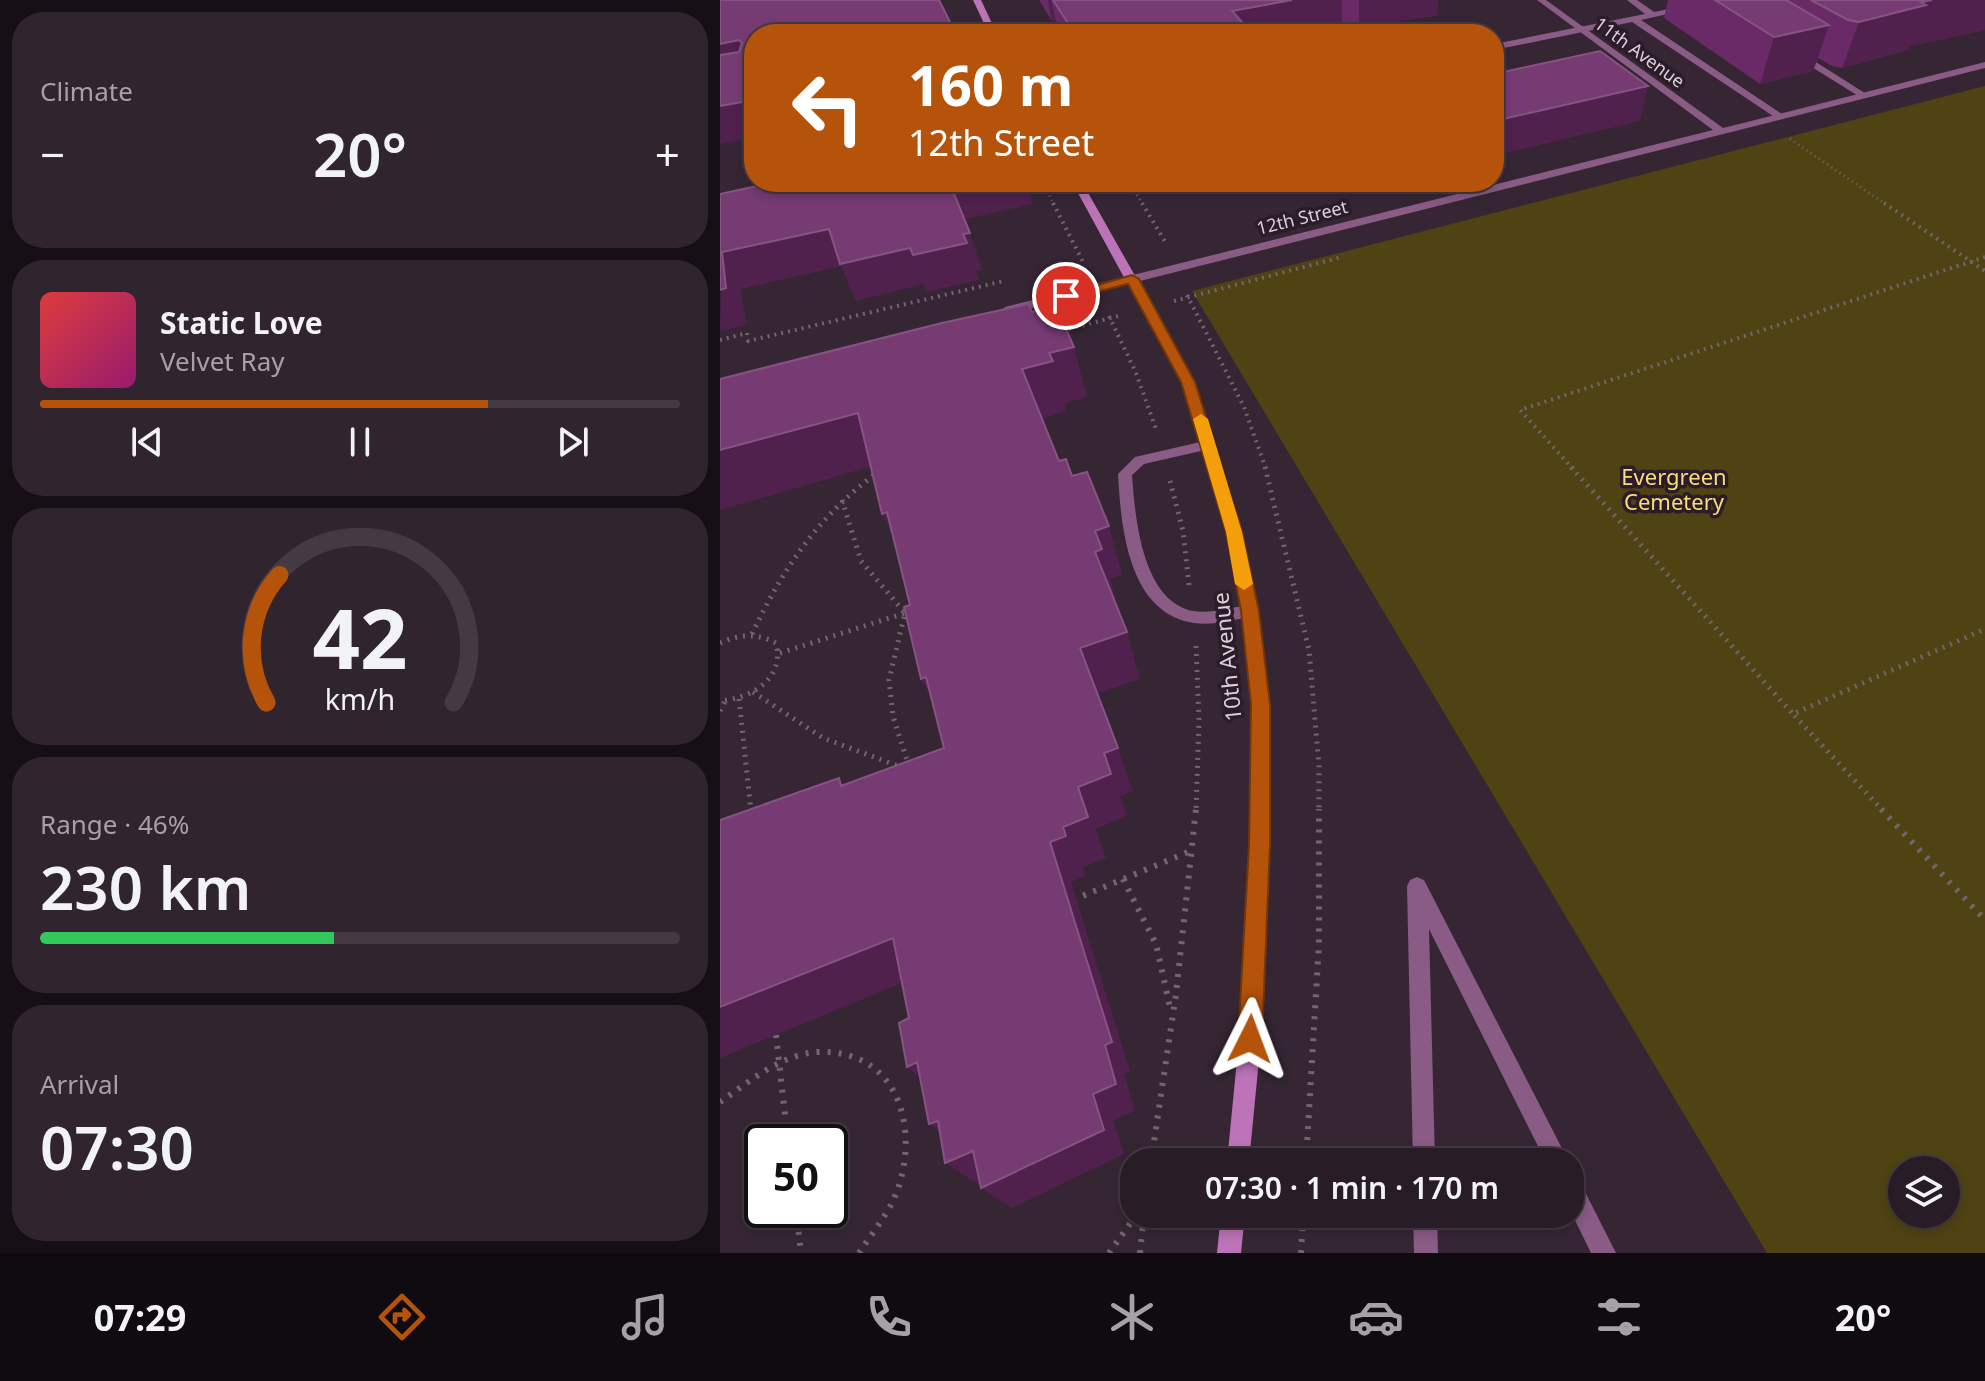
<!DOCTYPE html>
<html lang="en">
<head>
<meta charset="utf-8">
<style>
  :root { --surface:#281c27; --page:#30252f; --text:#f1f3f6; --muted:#a5a1a7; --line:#443a44; --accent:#b45309 }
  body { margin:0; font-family:"Noto Sans",sans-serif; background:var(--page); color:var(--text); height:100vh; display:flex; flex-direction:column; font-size:30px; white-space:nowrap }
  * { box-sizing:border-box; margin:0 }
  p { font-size:26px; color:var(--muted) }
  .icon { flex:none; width:44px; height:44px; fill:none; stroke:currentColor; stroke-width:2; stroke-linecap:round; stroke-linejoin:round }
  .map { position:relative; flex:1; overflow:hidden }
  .sheet { display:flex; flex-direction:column; gap:12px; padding:12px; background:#160f15; width:720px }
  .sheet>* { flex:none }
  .banner { position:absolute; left:24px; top:24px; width:760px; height:168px; border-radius:32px; box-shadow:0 4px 12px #0003,0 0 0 2px var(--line); background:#b45309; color:#fff; overflow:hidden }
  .tools { position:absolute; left:1168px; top:1156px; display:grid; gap:16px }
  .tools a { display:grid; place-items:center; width:72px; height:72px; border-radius:50%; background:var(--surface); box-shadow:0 4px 12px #0003,0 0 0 2px var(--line); font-size:40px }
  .speed { position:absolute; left:24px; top:1124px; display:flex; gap:16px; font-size:40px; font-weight:700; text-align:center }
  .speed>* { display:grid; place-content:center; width:104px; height:104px; border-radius:50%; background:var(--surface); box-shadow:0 4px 12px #0003,0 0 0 2px var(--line); line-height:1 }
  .speed .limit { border:4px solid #111; border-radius:12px; background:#fff; color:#111 }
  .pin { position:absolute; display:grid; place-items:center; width:68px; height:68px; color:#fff; margin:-34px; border:4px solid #fff; border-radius:50%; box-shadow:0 2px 8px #0007 }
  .me { position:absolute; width:88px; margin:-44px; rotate:3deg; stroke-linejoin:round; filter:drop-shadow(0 0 6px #0008) }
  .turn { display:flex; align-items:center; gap:28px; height:168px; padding:0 32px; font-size:36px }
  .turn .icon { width:104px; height:104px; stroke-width:2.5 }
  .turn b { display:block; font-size:56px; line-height:68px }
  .big { font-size:60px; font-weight:600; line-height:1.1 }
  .sheet .widget { flex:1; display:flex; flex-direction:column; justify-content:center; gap:12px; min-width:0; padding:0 28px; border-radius:32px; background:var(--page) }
  .sheet .dial { align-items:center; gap:0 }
  .dial svg { height:208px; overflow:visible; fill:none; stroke:var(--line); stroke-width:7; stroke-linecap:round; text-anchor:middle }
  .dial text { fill:var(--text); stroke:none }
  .song { display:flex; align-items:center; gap:24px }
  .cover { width:96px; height:96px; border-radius:12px; background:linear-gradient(135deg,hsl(0 70% 55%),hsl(320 70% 35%)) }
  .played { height:8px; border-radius:4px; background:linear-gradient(90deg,var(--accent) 70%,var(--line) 70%) }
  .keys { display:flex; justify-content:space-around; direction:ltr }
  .heat { display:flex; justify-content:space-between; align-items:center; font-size:44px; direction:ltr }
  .charge { height:12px; border-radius:6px; background:linear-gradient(90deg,#34c759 46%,var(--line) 0) }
  .trip { position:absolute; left:400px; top:1148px; width:464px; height:80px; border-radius:32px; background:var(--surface); box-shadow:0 4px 12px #0003,0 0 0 2px var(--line); font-weight:600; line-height:80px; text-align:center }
  .menu { display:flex; height:128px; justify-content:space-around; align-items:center; background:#100b10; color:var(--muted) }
  .menu .icon { width:56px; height:56px }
  .menu .on { color:var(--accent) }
  .menu b { font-size:36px; color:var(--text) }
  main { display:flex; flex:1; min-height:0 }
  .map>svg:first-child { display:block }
</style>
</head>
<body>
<main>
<section class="sheet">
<div class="widget"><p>Climate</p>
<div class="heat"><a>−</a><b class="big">20°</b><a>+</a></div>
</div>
<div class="widget">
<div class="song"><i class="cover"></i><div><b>Static Love</b><p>Velvet Ray</p></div></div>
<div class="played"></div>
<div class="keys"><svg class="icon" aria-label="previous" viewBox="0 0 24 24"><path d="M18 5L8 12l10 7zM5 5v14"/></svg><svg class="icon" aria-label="pause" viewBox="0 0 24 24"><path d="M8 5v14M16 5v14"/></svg><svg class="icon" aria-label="next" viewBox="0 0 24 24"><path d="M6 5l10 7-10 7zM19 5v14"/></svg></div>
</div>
<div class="widget dial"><svg viewBox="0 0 100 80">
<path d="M14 69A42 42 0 1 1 86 69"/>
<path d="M14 69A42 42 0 0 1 19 20" stroke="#b45309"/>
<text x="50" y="56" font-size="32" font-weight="700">42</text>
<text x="50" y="72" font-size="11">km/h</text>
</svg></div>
<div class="widget"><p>Range · 46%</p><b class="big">230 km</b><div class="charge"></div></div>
<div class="widget"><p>Arrival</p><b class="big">07:30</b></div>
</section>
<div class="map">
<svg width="1265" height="1253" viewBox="0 0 1265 1253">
  <rect width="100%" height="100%" fill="#362634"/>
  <!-- green -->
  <path fill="#4f4314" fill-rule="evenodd" d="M1265,86V1253H1047L472,291ZM1182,1170H1226V1214H1182Z"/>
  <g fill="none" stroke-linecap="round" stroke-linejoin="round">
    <!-- path-far3 -->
    <g stroke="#726470" stroke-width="3" stroke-dasharray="1 4" stroke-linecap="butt">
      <path d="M1070,139L1167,205"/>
      <path d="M323,182L334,205"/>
      <path d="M409,182L423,205"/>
    </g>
    <!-- path-far2 -->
    <g stroke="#726470" stroke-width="4" stroke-dasharray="2 5" stroke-linecap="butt">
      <path d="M333,203L364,264"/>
      <path d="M422,203L447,245"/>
      <path d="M1164,203L1265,271"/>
      <path d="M467,295L524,407L546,469"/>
      <path d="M454,301L622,257"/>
      <path d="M389,316L416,373L436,429"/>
      <path d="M342,331L402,315"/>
      <path d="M0,340L27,333L28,341L284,281"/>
      <path d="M853,469L800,410L1265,257"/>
    </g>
    <!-- path-far1 -->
    <g stroke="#726470" stroke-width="5" stroke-dasharray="2 6" stroke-linecap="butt">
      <path d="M545,467L589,650L599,766V811"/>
      <path d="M851,467L1073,714"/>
      <path d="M450,481L463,531L469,585"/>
      <path d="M122,500L141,561L185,613L169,680L173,716L189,767"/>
      <path d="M32,634C62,570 99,515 157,473"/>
      <path d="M0,643C20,634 36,633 56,643C65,679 32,698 0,701"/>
      <path d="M476,646L479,719L476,811"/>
      <path d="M60,653L185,613"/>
      <path d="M33,692L103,738L181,767"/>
      <path d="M19,699L31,811"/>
      <path d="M0,711L5,701"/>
      <path d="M1163,811L1073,714L1265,629"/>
    </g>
    <!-- path -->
    <g stroke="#726470" stroke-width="6" stroke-dasharray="3 8" stroke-linecap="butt">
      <path d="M31,809V813"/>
      <path d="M1161,809L1265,920"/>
      <path d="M403,879L436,944L451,1012"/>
      <path d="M353,900L473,850"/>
      <path d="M56,1035L68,1142"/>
      <path d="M0,1102C29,1082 61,1054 98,1052C183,1049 202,1137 173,1201C164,1219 150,1236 139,1253"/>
      <path d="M431,1162L456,994L476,809"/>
      <path d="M586,1162L599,943V809"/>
      <path d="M76,1210L81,1253"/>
      <path d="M389,1253L417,1214"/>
      <path d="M420,1253L424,1214"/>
      <path d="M581,1253L583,1214"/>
    </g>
    <!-- service -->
    <g fill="#895b85" fill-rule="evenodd">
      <path d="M907,0H917L934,12L994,0H1010L921,20L1062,114V118H1056L912,22L774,50V44L925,14Z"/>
      <path d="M1077,51L1080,52L1148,95L1140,97L1074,56L1072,54Z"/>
      <path d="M489,440L496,445L494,448L424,464L412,475C415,517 422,601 473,611C491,614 512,607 530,605L536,607L538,611L536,615L530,617C512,620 492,626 474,623C408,613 401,527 398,474L415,457Z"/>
      <path d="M697,877L704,880L849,1162H826L709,929L715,1162H693L687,886L690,880Z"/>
      <path d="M850,1175L858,1178L896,1253H871L850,1210Z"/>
      <path d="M693,1214H717L718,1253H694Z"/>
    </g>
    <!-- minor -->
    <g fill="#895b85" fill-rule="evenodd">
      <path d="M817,0H826L1003,128L1265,62V68L289,314L283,310L285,307L993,130Z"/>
      <path d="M356,18L360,21L359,23L300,34H282Z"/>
    </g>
    <!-- secondary -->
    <g fill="#bd73b7" fill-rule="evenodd">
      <path d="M253,0H261L277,34H269Z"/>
      <path d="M352,182H362L475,382L521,532L538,611L549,704L548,845L541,1039L529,1162H507L519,1039L530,845L533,704L522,611L507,532L461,382Z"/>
      <path d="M501,1214H525L521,1253H497Z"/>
    </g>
  </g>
  <!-- wall -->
  <g fill="#6a2a67">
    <path d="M319,0H718V15L639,28H627L622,23L569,34H340L338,30L336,21H332Z"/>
    <path d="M948,0H1265V30L1190,46L1188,50L1122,68L1112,66L1098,58L1093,71L1040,84L944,18Z"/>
  </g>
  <!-- shaded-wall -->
  <g fill="#50214d">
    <path d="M328,0H331L336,21H332Z"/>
    <path d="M572,0H622V23L569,34H514L512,11Z"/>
    <path d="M639,0H718V15L639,28Z"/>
    <path d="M1212,0H1265V30L1190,46L1188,50L1122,68L1139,22L1201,2Z"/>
    <path d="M1109,25L1093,71L1040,84L1054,37Z"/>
    <path d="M466,28L467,34H433Z"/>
    <path d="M19,40L33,74L0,81V44Z"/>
    <path d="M928,86L920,121L774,156L775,121Z"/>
    <path d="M34,100V138L0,144V106Z"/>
    <path d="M240,182H308L313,204L241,220L230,184Z"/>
    <path d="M109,229L243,234L250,233L262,270L256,271L259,280L206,292L203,284L136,301L121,266L21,289L26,325L0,331L2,252Z"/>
    <path d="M354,347L367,397L345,403L347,411L318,420L302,369L329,353Z"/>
    <path d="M138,413L163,463L0,510V450Z"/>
    <path d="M167,512L187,563L162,514Z"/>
    <path d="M389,526L402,575L390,579L396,598L389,600L375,552V531Z"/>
    <path d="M407,632L420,679L376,694L360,648Z"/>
    <path d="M206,677L227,724L201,679Z"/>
    <path d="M398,748L413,791L400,796L407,816L376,829L386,858L363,867L365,876L351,882L410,1071L404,1074L415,1111L393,1120L404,1154L292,1208L261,1188L373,1094L385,1045L330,842L343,827L358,787L384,753Z"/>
    <path d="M173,938L206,973L0,1058V1007Z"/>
    <path d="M197,1062L221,1095L187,1067Z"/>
    <path d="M218,1121L242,1148L209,1124Z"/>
    <path d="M253,1151L283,1173L258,1184L225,1163Z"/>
  </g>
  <!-- building -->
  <g fill="#763b73" stroke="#865383" stroke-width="2">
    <path d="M0,0H219L236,34H34V100L0,106V55L19,52L22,43L19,40L0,44Z"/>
    <path d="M333,0H572L512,11L533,34H472L466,28L433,34H355Z"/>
    <path d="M995,0H1066L1109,25L1054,37Z"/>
    <path d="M1091,0H1212L1201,2L1206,5L1139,22L1128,20Z"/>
    <path d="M880,51L928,86L774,121V74Z"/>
    <path d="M55,182H240L230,184L250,233L243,234L247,243L193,255L190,248L120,264L109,229L2,252L6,288L0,290V194Z"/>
    <path d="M308,304L312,312L336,306L354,347L329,353L333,361L302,369L339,461L346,459L352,476L367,472L389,526L375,531L382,549L375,552L407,632L360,648L398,748L384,753L391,774L358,787L368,817L343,827L346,836L330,842L392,1042L385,1045L396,1084L373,1094L384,1130L261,1188L253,1151L225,1163L218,1121L209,1124L197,1062L187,1067L179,1023L189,1018L173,938L0,1007V820L119,778L121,786L224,748L206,677L201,679L184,607L190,605L167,512L162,514L138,413L0,450V379L222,323Z"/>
  </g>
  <!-- route -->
  <path fill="#b45309" stroke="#753606" stroke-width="2" d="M412,275L419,279L475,382L522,532L539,611L550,704V845L542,1039L538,1048L530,1051L521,1048L518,1039L529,845L531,704L521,611L506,532L461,382L408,284L346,300L339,296Z"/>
  <!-- slow -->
  <path fill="#f59e0b" d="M481,414L488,419L522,532L533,584L524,590L515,584L506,532L473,419Z"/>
  <g text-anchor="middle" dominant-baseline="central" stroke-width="7" stroke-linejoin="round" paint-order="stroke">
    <!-- far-street labels -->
    <g font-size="18" fill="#dbd0d9" stroke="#2c1c2a">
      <text transform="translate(920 52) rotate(36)">11th Avenue</text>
      <text transform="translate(582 217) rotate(-14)">12th Street</text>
    </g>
    <!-- park labels -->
    <g font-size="22" fill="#f9dd76" stroke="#2c1c2a">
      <text x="954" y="476">Evergreen<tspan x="954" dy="25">Cemetery</tspan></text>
    </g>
    <!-- street labels -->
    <g font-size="22" fill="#dbd0d9" stroke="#2c1c2a">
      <text transform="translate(506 657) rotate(-96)">10th Avenue</text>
    </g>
  </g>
</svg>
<div class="tools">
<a><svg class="icon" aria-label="layers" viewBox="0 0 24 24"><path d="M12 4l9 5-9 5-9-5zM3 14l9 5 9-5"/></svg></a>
</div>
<div class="speed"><div class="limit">50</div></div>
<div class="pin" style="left:346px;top:296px;background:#d93025"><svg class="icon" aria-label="arrive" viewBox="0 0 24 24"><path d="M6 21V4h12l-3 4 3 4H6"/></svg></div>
<svg class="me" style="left:530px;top:1039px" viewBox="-20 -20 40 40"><path d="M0-17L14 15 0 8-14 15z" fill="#b45309" stroke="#fff" stroke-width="4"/></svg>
<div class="trip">07:30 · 1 min · 170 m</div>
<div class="banner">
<div class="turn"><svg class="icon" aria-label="left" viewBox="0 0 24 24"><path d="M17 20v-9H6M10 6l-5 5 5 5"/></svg><div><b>160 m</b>12th Street</div></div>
</div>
</div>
</main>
<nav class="menu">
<b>07:29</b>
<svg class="icon on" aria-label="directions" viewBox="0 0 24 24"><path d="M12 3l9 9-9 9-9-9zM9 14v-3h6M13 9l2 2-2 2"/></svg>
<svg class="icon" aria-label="music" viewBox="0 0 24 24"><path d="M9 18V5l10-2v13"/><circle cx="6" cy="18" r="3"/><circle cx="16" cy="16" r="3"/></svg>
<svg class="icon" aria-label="phone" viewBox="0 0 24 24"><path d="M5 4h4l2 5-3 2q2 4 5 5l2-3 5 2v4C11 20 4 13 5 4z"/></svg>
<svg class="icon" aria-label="climate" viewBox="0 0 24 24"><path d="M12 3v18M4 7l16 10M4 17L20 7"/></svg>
<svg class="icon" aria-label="car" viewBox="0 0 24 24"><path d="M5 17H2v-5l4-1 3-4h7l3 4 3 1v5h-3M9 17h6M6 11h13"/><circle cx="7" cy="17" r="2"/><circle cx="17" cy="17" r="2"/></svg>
<svg class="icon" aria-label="filters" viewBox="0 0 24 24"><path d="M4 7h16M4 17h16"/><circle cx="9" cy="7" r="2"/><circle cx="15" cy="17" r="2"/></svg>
<b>20°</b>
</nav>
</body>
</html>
